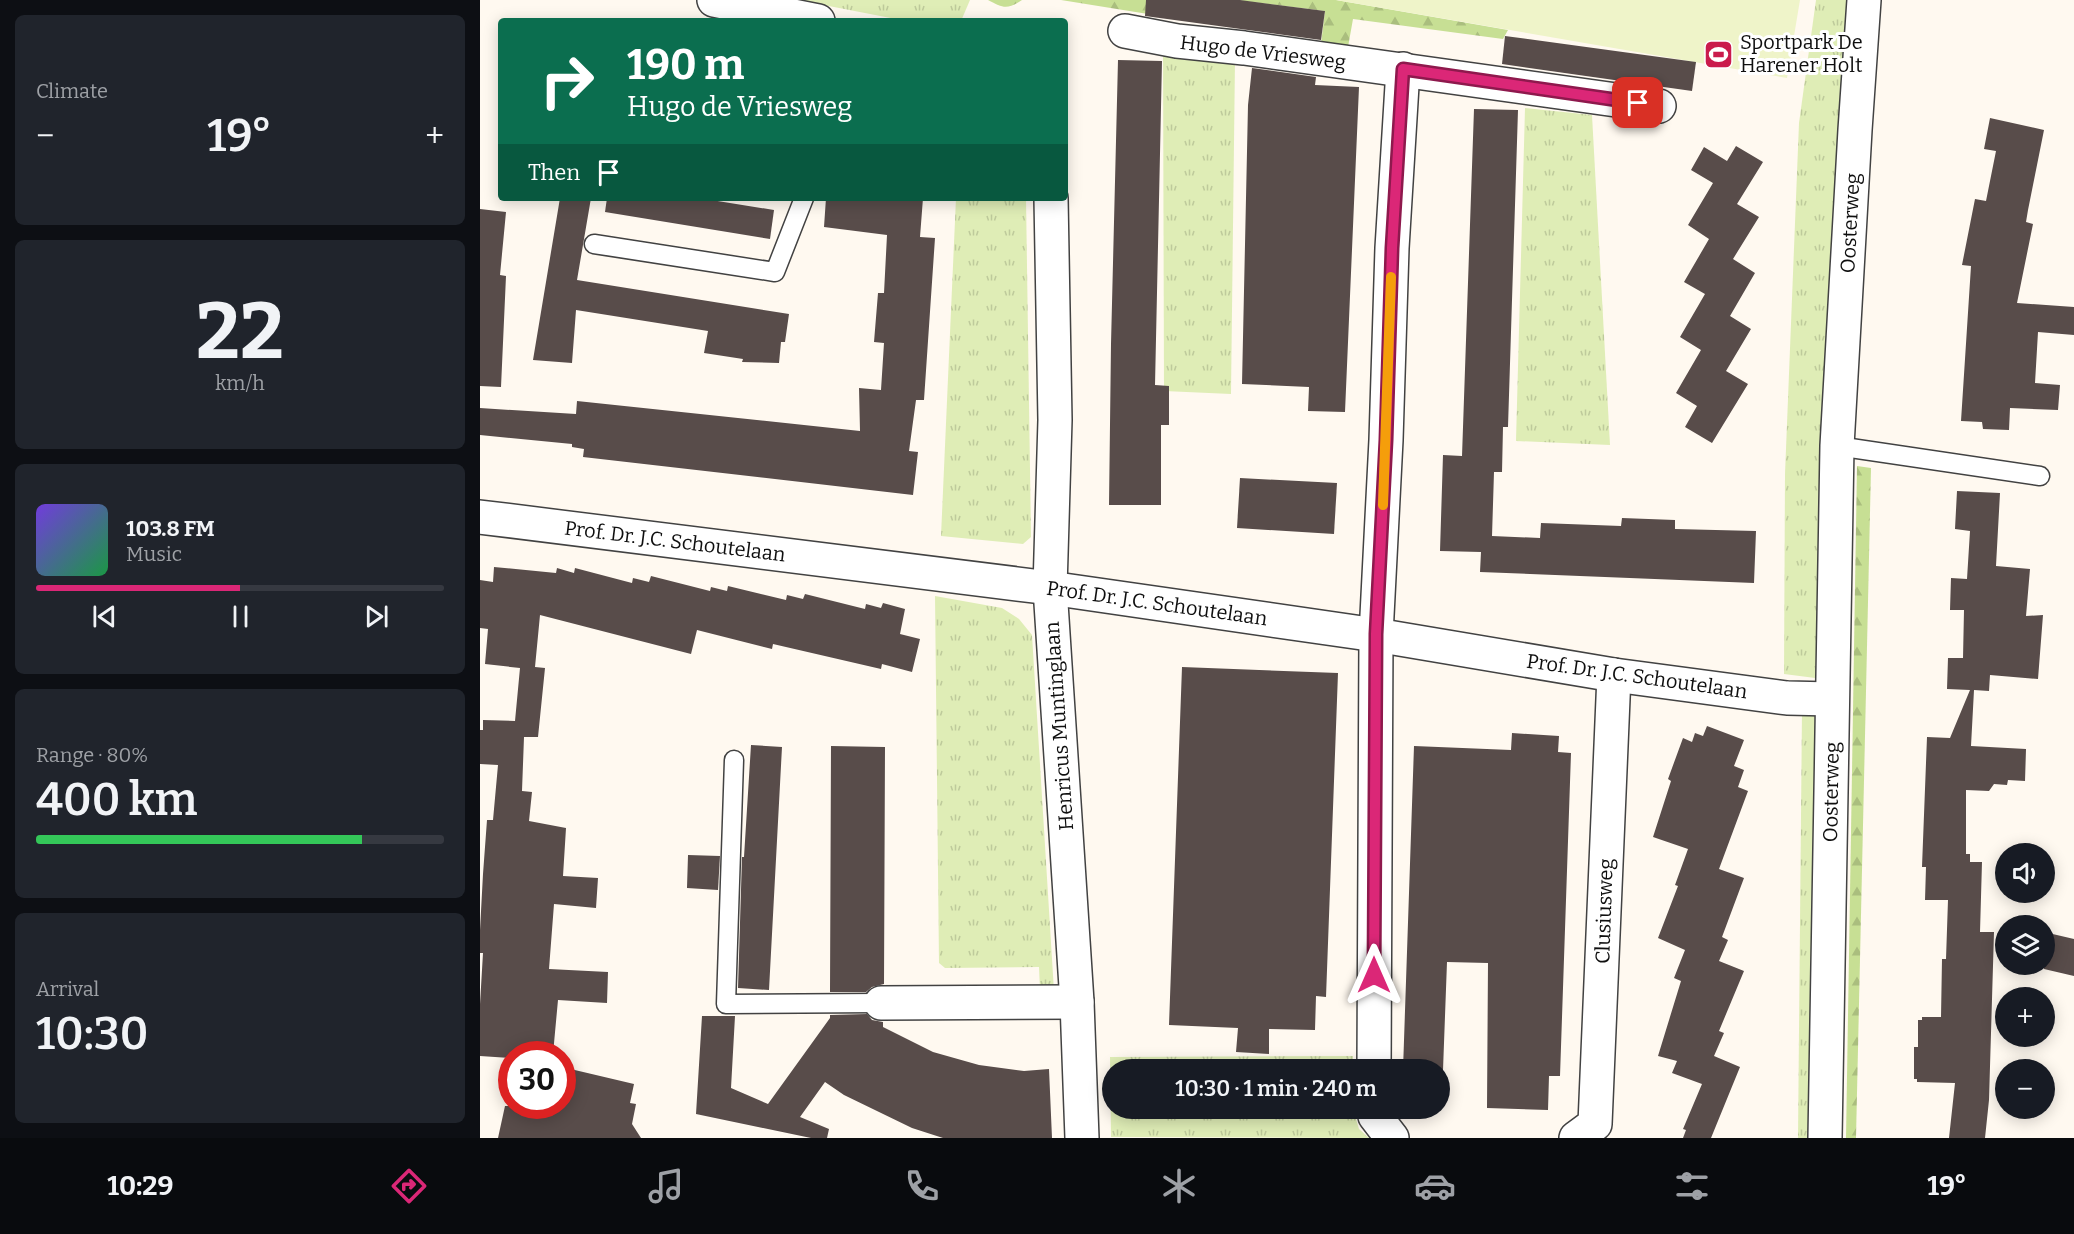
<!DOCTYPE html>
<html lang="en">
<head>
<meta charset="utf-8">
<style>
  :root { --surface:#171b24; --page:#20242c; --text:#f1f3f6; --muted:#9ea1a6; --line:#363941; --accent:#db2777 }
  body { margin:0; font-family:Bitter,serif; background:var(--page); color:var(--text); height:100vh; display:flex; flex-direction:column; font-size:22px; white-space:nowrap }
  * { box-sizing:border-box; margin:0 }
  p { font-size:20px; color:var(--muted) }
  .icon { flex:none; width:33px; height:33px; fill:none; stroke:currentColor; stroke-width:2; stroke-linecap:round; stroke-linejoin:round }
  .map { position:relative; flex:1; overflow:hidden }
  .panel { display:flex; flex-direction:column; gap:15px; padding:15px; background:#0d0f14; width:480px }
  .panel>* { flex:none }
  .banner { position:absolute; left:18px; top:18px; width:570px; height:183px; border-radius:6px; box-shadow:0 3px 15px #0003; background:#0b6e4f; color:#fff; overflow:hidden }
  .fabs { position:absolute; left:1515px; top:843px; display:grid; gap:12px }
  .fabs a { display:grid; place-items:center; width:60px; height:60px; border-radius:50%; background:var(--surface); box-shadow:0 3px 15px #0003; font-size:30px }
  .speed { position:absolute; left:18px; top:1041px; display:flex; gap:12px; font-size:30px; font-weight:700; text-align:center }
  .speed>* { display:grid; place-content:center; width:78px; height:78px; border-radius:50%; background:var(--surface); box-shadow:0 3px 15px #0003; line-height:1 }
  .speed .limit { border:9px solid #d22; background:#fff; color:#111 }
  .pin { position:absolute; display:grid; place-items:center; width:51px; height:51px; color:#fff; margin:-26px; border-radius:12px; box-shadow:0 3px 9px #0006 }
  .me { position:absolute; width:66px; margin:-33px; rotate:0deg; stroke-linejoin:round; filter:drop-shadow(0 0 4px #0008) }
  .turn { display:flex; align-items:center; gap:21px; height:126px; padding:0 30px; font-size:27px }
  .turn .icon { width:78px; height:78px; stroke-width:2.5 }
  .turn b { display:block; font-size:42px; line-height:51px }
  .then { display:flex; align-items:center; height:57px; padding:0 30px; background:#0003; gap:12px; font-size:22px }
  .big { font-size:45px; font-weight:600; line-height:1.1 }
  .panel .card { flex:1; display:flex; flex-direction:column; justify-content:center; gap:9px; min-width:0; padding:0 21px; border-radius:9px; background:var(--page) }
  .panel .dial { align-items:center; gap:0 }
  .dial b { font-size:78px; line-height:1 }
  .song { display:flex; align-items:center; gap:18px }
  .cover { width:72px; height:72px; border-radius:9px; background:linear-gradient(135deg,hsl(260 70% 55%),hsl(140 70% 35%)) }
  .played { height:6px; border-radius:3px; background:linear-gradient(90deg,var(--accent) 50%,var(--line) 50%) }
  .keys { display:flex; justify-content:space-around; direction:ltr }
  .heat { display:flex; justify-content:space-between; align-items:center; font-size:33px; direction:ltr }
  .charge { height:9px; border-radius:4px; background:linear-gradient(90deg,#34c759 80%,var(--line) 0) }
  .trip { position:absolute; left:622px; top:1059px; width:348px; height:60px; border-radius:30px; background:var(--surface); box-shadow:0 3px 15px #0003; font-weight:600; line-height:60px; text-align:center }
  .tab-bar { display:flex; height:96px; justify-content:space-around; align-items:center; background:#090b0e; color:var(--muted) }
  .tab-bar .icon { width:42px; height:42px }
  .tab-bar .selected { color:var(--accent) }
  .tab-bar b { font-size:27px; color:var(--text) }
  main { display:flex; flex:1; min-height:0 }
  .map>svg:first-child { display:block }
</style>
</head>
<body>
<main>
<section class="panel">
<div class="card"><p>Climate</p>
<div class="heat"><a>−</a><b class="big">19°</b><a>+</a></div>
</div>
<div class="card dial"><b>22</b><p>km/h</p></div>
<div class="card">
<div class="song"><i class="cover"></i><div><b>103.8 FM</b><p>Music</p></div></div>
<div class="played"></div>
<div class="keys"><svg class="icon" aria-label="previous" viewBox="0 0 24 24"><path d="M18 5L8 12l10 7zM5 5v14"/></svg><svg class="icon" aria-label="pause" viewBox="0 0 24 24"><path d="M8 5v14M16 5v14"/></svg><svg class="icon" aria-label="next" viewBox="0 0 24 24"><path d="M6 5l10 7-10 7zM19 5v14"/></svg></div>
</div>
<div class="card"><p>Range · 80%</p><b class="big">400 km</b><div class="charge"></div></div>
<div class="card"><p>Arrival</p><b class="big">10:30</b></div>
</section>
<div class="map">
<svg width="1594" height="1138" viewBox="0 0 1594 1138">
  <defs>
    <pattern id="grass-tufts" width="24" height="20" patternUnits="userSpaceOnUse" patternTransform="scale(1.5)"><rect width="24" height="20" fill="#dfedb6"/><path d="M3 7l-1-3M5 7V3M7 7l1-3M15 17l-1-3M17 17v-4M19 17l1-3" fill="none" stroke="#beca9b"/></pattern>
    <pattern id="forest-firs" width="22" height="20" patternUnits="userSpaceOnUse" patternTransform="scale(1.5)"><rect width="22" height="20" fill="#c7df94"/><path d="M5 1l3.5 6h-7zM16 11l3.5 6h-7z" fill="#aabe7e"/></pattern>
  </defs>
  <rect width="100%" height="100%" fill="#fff9f0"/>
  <!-- grass -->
  <g fill="url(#grass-tufts)">
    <path d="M318,0H490L481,21H426Z"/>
    <path d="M1336,0H1375L1343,679L1304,674L1305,474L1319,123Z"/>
    <path d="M683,52L755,60L751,394L684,391Z"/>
    <path d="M1045,108L1112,115L1130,445L1036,441Z"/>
    <path d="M476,198H546L551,537L543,544L461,536Z"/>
    <path d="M455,596L522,608L539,619L552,635L574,991L560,990L559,967L465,968L459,963Z"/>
    <path d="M1344,706L1338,1138H1318L1322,709Z"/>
    <path d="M873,1056V1069L633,1070V1108L873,1109L879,1129L889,1138L631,1137L630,1057Z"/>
  </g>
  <!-- forest -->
  <g fill="url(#forest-firs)">
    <path d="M508,0H542C527,10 523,8 508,0Z"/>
    <path d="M581,0H670L668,14Z"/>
    <path d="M756,0H856L1028,30L1023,39L873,19L868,47L841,44L845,11Z"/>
    <path d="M1377,466L1391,468L1376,1138H1366Z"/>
  </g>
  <!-- pitch -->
  <path fill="#eff4c9" d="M856,0H1320L1307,78Z"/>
  <!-- building -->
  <g fill="#584c4a">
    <path d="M666,0H760L845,11L841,40L665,16Z"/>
    <path d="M1025,36L1216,62L1212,91L1022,64Z"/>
    <path d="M638,60L682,61L675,385L689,386V425H681V505H629L631,344Z"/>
    <path d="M772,68L836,77L835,85L879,87L865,412L828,411L829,387L762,384L768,105Z"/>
    <path d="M994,109L1038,110L1028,427H1023L1022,472H1014L1012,536L1060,538L1061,523L1141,526L1142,518L1195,520V529L1276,531L1274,583L1000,572L1001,552L960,551L963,455L982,456Z"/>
    <path d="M1510,118L1564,130L1548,210L1546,222L1553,224L1537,303L1594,307V335L1558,332L1555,383L1580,385L1578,410L1530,408L1529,430L1503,429L1502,422L1481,421L1491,266L1482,265L1495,199L1506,201L1516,151L1504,149Z"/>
    <path d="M1256,146L1283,162L1257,204L1279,217L1253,259L1275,273L1250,316L1271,329L1246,371L1268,384L1232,443L1205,427L1217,406L1196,393L1221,350L1200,337L1225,294L1204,282L1229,239L1208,225L1233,183L1211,170L1224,147L1247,161Z"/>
    <path d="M80,198H111L97,280L309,314L305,342H301L299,363L262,362L263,359L224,353L228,331L96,310L92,363L53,360Z"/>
    <path d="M127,198H219L294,210L290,239L125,212Z"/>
    <path d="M346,198H443L440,237L455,238L444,400H436L429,451L438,452L433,495L103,457L104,449L92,447V444L0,435V408L96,414L97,401L380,431L379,388L401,390L404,343L394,342L398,293H404L407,235L344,227Z"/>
    <path d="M0,209L26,212L20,275L26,276L21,387L0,386Z"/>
    <path d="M760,478L857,483L854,534L757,528Z"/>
    <path d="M1477,491L1520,493L1516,566L1550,569L1546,616L1563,615L1558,679L1510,675L1509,691L1494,690L1491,746L1546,749L1545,781L1528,780L1527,785L1514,784L1509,791L1486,790V854H1490V862H1502L1500,932H1514L1509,1100L1505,1138H1469L1475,1083L1437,1082V1079H1434V1047H1438V1020H1442V1017H1461L1462,959H1466L1468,900H1445L1446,867H1442L1447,737L1470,738L1490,690L1467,689L1468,658H1483L1484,610H1470L1471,578L1487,579L1490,531L1475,529Z"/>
    <path d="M14,567L76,573L77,568L94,573L95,568L152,583L153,578L169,582L171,576L230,591L231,587L247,591L248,586L306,600L307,595L323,599L325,594L385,609L386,604L401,608L403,603L425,609L420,634L440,639L432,672L402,664L401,669L293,644L292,649L217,630L211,654L60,615L55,667L65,668L58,737H44L42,791L52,792L49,821L86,828L83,876L118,878L116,908L74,904L69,969L128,972L127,1003L78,1000L73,1054H32V1058L0,1056V1004L3,953H0V930L3,874L7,820H13L18,765L0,764V730H3V720L35,721L40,668L5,664L8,629L0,628V580L13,582Z"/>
    <path d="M702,667L858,673L846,997L836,996L835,1030L789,1029V1054L756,1052L758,1028L689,1025Z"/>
    <path d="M1227,726L1264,740L1254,766L1264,770L1258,787L1268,791L1239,869L1264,878L1242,937L1248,940L1239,961L1264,971L1239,1031L1244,1033L1234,1056L1260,1067L1231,1138H1203L1206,1130L1203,1129L1222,1084L1192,1073L1197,1061L1178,1056L1201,981L1194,978L1205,950L1178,938L1198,886L1195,885L1208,849L1173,837L1191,781L1188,779L1203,738L1212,742L1215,733L1223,736Z"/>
    <path d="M1032,733L1079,736L1078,752L1091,753L1080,1076H1069L1068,1110L1007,1108L1008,963L967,962L963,1070H923L934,746L1031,750Z"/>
    <path d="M271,745L302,747L289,990L258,988L262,857H264Z"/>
    <path d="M351,746L405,747L404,984L392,987L386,992H350Z"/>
    <path d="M208,855L240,856L238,890L207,888Z"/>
    <path d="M1564,932L1594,939V976L1564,969Z"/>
    <path d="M387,1014L392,1020L403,1022V1027L453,1052L499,1065L544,1071L569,1069L572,1138H463L432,1128L364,1095L345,1082L320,1117L349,1129L347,1138H331L216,1114L222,1016H255L251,1088L288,1104L350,1018V1015Z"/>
    <path d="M82,1067L154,1084L150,1103L156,1104L152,1124L161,1138H18L25,1106H82Z"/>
  </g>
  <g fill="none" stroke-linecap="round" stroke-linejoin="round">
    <defs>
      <g id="service">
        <path d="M114,244L295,272L324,198"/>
        <path d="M1357,446L1560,476"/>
        <path d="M254,760L246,1004L401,1003"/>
      </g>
      <g id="minor">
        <path d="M234,0L338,21"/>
        <path d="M645,31L697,41L764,48L1179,106"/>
        <path d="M571,198L575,420L570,588L597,1002L602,1138"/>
        <path d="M0,517L570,588L896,635L1134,675L1307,698L1352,699"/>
        <path d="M401,1003L597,1002"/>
        <path d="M894,1070L896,635L906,440L912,248L923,69"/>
        <path d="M895,1108V1116L912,1138"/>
        <path d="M1096,1138L1115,1124L1134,675"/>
        <path d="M1345,1138L1357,446L1375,130L1384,0"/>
      </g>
    </defs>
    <!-- service casing -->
    <use href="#service" stroke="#424242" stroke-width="21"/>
    <!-- minor casing -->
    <use href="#minor" stroke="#424242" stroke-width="36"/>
    <!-- service -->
    <use href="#service" stroke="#fff" stroke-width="18"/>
    <!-- minor -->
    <use href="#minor" stroke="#fff" stroke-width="33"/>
  </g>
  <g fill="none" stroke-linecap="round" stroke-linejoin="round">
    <defs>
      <path id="route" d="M894,975L896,634L906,440L912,248L923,69L1158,103"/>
    </defs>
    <!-- route casing -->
    <use href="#route" stroke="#8e194d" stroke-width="15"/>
    <!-- route -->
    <use href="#route" stroke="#db2777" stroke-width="10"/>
    <!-- slow -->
    <path stroke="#f59e0b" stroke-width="10" d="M903,505L911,277"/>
  </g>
  <!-- icons -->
  <defs>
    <symbol id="stadium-square" viewBox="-11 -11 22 22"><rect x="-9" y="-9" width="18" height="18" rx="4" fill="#ca1b4c" stroke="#fff"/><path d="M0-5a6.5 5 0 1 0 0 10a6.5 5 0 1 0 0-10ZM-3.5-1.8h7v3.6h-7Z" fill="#fff"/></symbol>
  </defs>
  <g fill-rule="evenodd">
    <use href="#stadium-square" x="1222" y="38" width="33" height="33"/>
  </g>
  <g text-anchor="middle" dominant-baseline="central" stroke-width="6" stroke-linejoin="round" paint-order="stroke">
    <!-- poi labels -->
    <g font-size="20" fill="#0f0f0f" stroke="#fff" text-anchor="start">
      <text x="1260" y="42">Sportpark De<tspan x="1260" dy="23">Harener Holt</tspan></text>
    </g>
    <!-- street labels -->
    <g font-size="20" fill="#0f0f0f" stroke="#fff">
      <text transform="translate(783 52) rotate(7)">Hugo de Vriesweg</text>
      <text transform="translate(1370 223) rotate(-87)">Oosterweg</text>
      <text transform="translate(195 541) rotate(7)">Prof. Dr. J.C. Schoutelaan</text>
      <text transform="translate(677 603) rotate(8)">Prof. Dr. J.C. Schoutelaan</text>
      <text transform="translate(1157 676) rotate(8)">Prof. Dr. J.C. Schoutelaan</text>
      <text transform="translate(579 726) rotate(-94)">Henricus Muntinglaan</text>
      <text transform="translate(1351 792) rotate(-89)">Oosterweg</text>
      <text transform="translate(1124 911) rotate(-88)">Clusiusweg</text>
    </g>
  </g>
</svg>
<div class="fabs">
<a><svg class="icon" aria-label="sound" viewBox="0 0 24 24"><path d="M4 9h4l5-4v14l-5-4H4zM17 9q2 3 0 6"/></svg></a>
<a><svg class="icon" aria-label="layers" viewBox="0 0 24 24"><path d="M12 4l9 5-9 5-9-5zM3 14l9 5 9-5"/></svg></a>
<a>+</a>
<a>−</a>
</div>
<div class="speed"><div class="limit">30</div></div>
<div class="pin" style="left:1158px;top:103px;background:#d93025"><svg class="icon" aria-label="arrive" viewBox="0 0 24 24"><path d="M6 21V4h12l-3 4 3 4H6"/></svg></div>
<svg class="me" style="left:894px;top:975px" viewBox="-20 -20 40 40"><path d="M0-17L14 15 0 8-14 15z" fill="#db2777" stroke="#fff" stroke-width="4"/></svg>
<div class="trip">10:30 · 1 min · 240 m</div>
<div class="banner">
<div class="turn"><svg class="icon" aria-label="right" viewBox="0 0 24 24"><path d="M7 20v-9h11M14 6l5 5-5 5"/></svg><div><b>190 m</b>Hugo de Vriesweg</div></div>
<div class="then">Then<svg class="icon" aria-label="arrive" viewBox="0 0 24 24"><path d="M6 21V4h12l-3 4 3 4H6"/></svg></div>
</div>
</div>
</main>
<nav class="tab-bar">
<b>10:29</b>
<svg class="icon selected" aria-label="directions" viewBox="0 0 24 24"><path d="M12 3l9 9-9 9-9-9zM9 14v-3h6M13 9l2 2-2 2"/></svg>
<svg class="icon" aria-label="music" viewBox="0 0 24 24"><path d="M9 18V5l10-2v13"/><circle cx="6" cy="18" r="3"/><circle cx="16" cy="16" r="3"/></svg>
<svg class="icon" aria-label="phone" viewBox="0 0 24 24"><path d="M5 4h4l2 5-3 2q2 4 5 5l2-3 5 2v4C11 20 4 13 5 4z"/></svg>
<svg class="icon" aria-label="climate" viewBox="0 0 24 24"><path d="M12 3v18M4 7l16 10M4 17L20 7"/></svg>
<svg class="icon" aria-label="car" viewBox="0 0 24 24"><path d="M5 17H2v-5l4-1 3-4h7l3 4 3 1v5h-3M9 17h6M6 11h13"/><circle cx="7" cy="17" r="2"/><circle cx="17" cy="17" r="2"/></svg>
<svg class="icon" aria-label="filters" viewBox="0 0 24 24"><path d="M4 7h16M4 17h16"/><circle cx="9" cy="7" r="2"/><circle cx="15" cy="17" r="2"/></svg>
<b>19°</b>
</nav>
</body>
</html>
